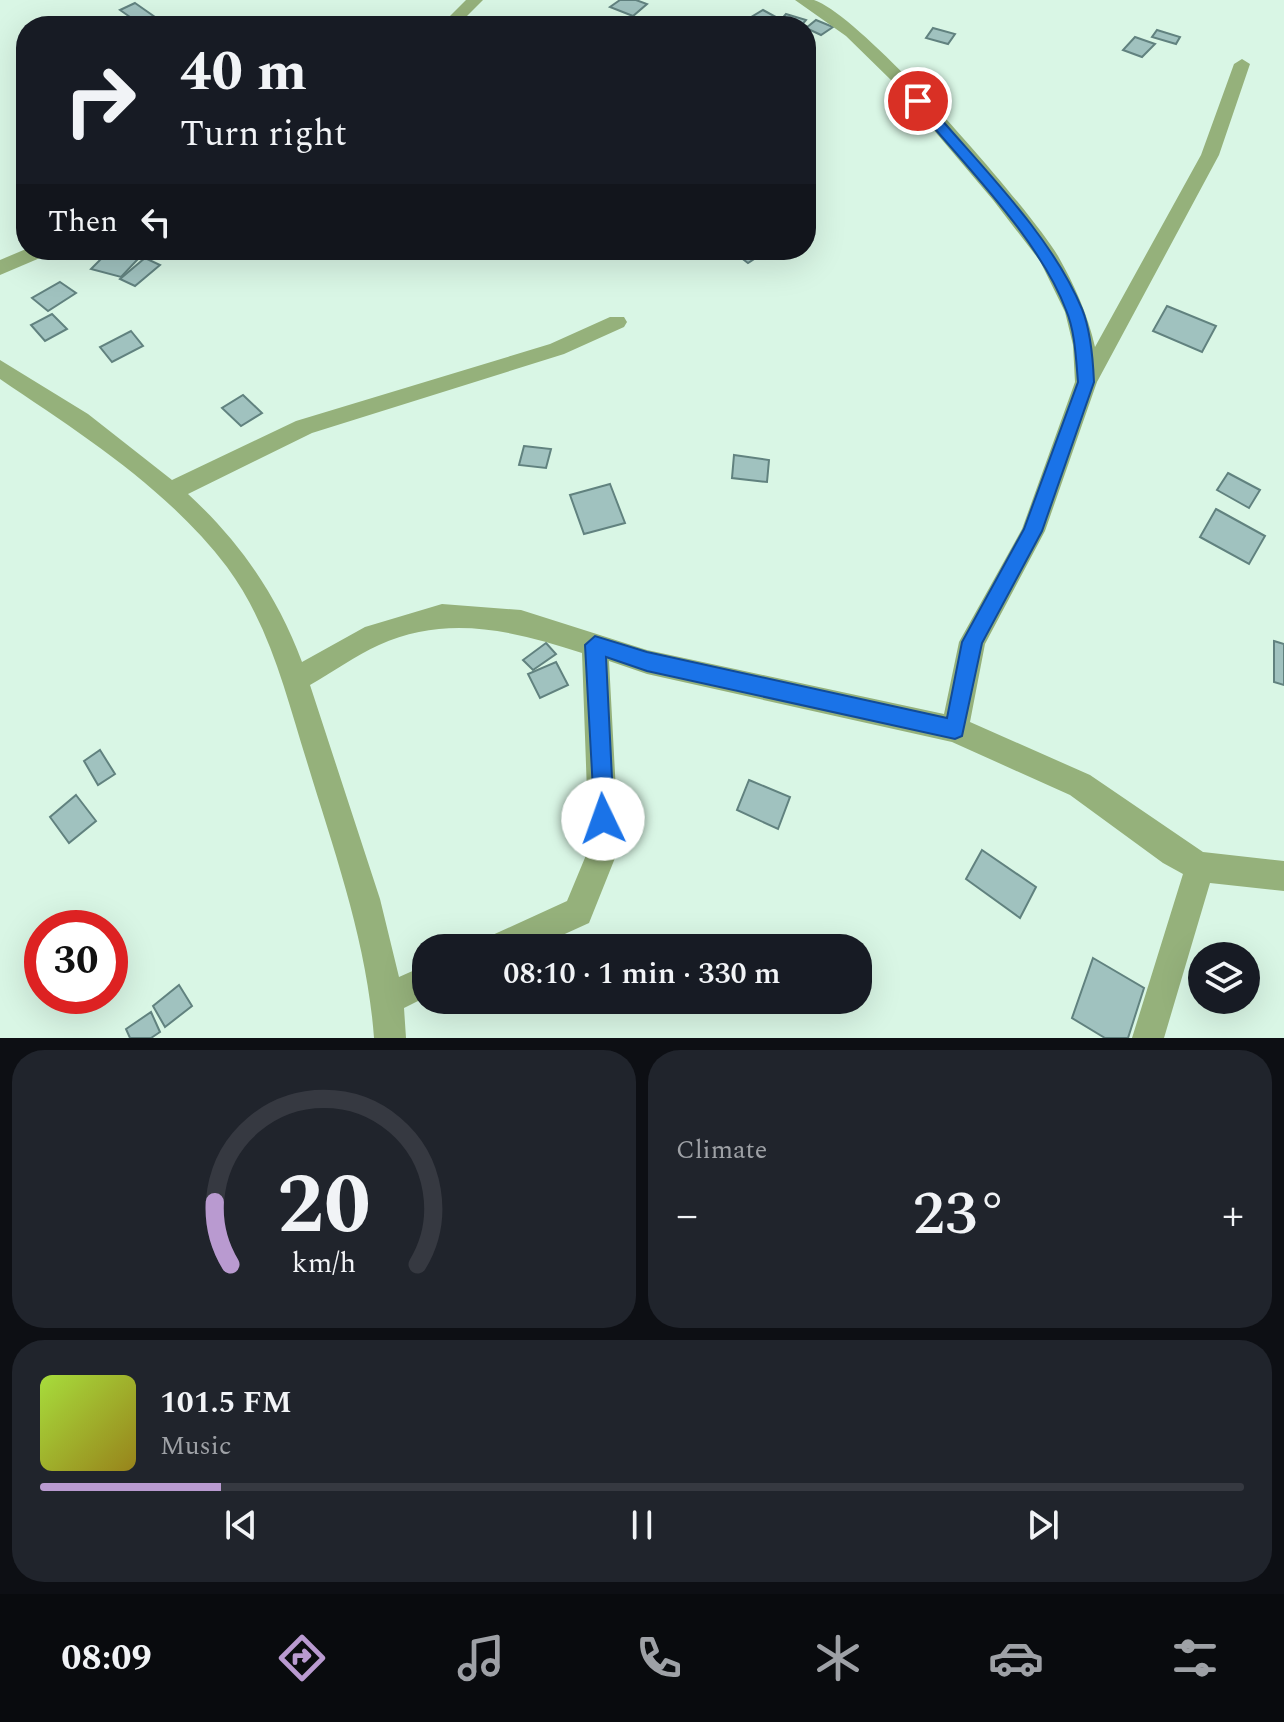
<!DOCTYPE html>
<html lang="en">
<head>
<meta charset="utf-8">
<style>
  :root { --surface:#171b24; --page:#20242c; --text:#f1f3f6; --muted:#9ea1a6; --line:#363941; --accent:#b99ad0 }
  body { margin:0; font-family:Spectral,serif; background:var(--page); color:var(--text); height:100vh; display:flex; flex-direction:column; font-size:30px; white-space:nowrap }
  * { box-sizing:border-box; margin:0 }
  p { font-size:26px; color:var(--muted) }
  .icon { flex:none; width:44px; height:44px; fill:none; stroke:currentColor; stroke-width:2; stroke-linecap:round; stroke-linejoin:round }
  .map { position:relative; height:1038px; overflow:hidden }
  .drawer { display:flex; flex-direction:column; gap:12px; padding:12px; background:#0d0f14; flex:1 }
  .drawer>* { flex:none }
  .guide { position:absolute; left:16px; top:16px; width:800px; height:244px; border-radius:32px; box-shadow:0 8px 32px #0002; background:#171b24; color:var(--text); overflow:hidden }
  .controls { position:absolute; left:1188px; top:942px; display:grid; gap:16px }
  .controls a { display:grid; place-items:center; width:72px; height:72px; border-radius:50%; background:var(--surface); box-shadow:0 8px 32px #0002; font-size:40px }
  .speed { position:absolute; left:24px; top:910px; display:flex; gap:16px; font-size:40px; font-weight:700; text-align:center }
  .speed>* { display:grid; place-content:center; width:104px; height:104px; border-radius:50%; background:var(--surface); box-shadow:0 8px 32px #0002; line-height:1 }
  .speed .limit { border:12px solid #d22; background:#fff; color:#111 }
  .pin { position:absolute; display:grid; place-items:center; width:68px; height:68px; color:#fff; margin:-34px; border:4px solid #fff; border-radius:50%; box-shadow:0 2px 8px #0007 }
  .me { position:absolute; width:88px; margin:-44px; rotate:357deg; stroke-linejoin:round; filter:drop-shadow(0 0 6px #0008) }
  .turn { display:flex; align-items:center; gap:28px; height:168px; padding:0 32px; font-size:36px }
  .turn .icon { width:104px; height:104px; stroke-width:2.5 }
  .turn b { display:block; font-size:56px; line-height:68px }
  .then { display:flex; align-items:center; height:76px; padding:0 32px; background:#0003; gap:16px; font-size:30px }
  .big { font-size:60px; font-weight:600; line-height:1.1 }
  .drawer .card { flex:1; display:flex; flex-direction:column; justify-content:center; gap:12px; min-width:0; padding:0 28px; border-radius:32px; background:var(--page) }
  .drawer .dial { align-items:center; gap:0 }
  .dial svg { height:208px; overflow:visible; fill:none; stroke:var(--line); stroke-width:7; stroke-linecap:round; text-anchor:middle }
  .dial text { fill:var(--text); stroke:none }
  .song { display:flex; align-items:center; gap:24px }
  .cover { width:96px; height:96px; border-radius:12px; background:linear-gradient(135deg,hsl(80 70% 55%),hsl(50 70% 35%)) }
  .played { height:8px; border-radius:4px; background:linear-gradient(90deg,var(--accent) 15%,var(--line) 15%) }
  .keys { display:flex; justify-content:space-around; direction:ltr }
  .heat { display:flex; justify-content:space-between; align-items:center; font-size:44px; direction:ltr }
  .drawer .tiles { flex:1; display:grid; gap:12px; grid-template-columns:1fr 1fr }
  .card:last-child { grid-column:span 2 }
  .trip { position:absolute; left:412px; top:934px; width:460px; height:80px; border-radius:32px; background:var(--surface); box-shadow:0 8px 32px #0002; font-weight:600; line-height:80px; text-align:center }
  .tab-bar { display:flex; height:128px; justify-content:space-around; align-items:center; background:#090b0e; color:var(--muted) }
  .tab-bar .icon { width:56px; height:56px }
  .tab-bar .selected { color:var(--accent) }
  .tab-bar b { font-size:36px; color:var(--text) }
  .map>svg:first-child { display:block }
</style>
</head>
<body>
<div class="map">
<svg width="1284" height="1038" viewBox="0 0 1284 1038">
  <rect width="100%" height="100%" fill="#d9f6e5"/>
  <!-- building -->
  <g fill="#a0c2bf" stroke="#61827f" stroke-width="2">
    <path d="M620,0H636L647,4L633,16L610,7Z"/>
    <path d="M135,3L165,24L143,26L120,10Z"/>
    <path d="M763,10L776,17L761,26L748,19Z"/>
    <path d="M786,14L806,20L801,26L778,23Z"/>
    <path d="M816,20L833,27L821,35L806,28Z"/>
    <path d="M933,28L955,34L948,44L926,38Z"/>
    <path d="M1157,30L1180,37L1176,44L1152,37Z"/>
    <path d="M1135,37L1155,44L1142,57L1123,50Z"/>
    <path d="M731,250H768L748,263Z"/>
    <path d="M109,251L138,259L121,277L91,269Z"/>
    <path d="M145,258L160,265L135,286L120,279Z"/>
    <path d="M60,282L76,293L48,311L32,298Z"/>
    <path d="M1167,306L1216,326L1202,352L1153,331Z"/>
    <path d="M52,314L67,329L45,341L31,325Z"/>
    <path d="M131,331L143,346L112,362L100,347Z"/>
    <path d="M243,395L262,413L241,426L222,408Z"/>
    <path d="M524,446L551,449L546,468L519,465Z"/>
    <path d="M734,455L769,460L767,482L732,478Z"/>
    <path d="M1228,473L1260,490L1249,508L1217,490Z"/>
    <path d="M610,484L625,523L584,534L570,495Z"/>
    <path d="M1216,509L1265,536L1249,564L1200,537Z"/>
    <path d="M1274,641L1284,644V685L1274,682Z"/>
    <path d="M546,643L556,654L533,670L523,660Z"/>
    <path d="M556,662L568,685L540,698L528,674Z"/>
    <path d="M100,750L115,774L98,785L84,761Z"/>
    <path d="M749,780L790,797L778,829L737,810Z"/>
    <path d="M76,795L96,821L69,843L50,817Z"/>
    <path d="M982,850L1036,887L1020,918L966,879Z"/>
    <path d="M1093,958L1144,988L1128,1038H1105L1072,1018Z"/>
    <path d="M179,985L192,1006L165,1027L153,1006Z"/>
    <path d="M151,1012L160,1032L151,1038H130L126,1029Z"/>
  </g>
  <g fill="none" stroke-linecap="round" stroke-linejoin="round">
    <!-- minor -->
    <g fill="#95b17b" fill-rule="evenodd">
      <path d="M466,0H483L457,26H440Z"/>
      <path d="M795,0C801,0 809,0 814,0C864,17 1028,207 1058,256C1074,284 1088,315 1095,347L1201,155L1234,64L1242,59L1250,64L1219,155L1097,382L1045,531L985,644L970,722L1090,775L1203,852L1284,861V891L1210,883L1164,1038H1132L1183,874L1163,863L1070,795L952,742L647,674L609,661L619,848L589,923L534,948H483L488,937L567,901L589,848L582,653C515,631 447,614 379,645C355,656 333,672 310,685L380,899L399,977L426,965V997L404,1008L406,1038H374C367,942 335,854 307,762C286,695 270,625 227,567C167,488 81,434 0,379V360L88,414L172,480L296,421L550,344L610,317H624L627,322L624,327L564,354L312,433L188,494C240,542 277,595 302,662L365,627L442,604L521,610L647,650L944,714L959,642L1022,529L1075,382L1073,345L1065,312L1040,261L993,200L893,82L846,36Z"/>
      <path d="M26,249L50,250L47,255L0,275V260Z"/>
    </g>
  </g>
  <!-- route -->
  <path fill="#1a73e8" stroke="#114b97" stroke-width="2" d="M914,98H923C976,162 1050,232 1082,309C1091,331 1093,359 1094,382L1042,531L982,643L962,736L955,739L647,671L606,657L614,819L611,827L603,830L595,827L585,645L595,636L647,652L947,718L962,642L1024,529L1078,382C1076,359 1075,331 1066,310C1039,238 963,164 914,104Z"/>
</svg>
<div class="controls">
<a><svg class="icon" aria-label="layers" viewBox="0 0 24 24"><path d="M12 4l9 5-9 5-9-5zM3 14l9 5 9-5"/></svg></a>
</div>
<div class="speed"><div class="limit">30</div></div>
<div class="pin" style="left:918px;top:101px;background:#d93025"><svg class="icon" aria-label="arrive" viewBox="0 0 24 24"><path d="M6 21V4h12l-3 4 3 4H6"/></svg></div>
<svg class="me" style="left:603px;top:819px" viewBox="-20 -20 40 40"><circle r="19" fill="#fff"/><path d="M0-13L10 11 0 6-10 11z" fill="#1a73e8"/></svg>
<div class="trip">08:10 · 1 min · 330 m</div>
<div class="guide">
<div class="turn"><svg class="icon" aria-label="right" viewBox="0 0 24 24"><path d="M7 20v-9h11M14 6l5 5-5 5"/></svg><div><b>40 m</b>Turn right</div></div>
<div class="then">Then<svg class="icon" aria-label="left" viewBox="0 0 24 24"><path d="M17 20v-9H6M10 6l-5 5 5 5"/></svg></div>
</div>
</div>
<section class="drawer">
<div class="tiles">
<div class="card dial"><svg viewBox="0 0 100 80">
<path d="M14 69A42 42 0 1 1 86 69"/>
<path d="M14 69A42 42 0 0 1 8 45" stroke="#b99ad0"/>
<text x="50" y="56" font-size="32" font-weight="700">20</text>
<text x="50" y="72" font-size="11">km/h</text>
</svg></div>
<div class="card"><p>Climate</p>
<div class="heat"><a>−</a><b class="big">23°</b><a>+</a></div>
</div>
<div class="card">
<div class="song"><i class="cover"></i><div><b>101.5 FM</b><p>Music</p></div></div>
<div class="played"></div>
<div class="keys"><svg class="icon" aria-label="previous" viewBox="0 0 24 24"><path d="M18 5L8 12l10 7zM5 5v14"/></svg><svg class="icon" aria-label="pause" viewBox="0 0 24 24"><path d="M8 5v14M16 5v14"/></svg><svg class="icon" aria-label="next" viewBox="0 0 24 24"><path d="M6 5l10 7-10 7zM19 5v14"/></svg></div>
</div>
</div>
</section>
<nav class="tab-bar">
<b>08:09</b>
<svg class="icon selected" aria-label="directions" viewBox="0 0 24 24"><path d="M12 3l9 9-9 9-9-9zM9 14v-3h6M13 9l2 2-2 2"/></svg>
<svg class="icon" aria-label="music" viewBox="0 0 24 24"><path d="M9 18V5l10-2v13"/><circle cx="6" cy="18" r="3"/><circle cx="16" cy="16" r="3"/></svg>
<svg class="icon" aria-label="phone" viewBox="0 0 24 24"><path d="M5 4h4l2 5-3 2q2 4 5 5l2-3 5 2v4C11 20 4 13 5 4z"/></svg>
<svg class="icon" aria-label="climate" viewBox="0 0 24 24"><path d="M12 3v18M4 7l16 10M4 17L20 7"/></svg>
<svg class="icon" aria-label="car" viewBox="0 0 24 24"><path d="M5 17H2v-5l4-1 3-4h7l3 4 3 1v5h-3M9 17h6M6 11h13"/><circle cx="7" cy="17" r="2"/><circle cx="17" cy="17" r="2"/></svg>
<svg class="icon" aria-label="filters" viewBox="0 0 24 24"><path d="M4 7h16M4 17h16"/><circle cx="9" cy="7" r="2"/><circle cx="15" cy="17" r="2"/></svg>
</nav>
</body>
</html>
